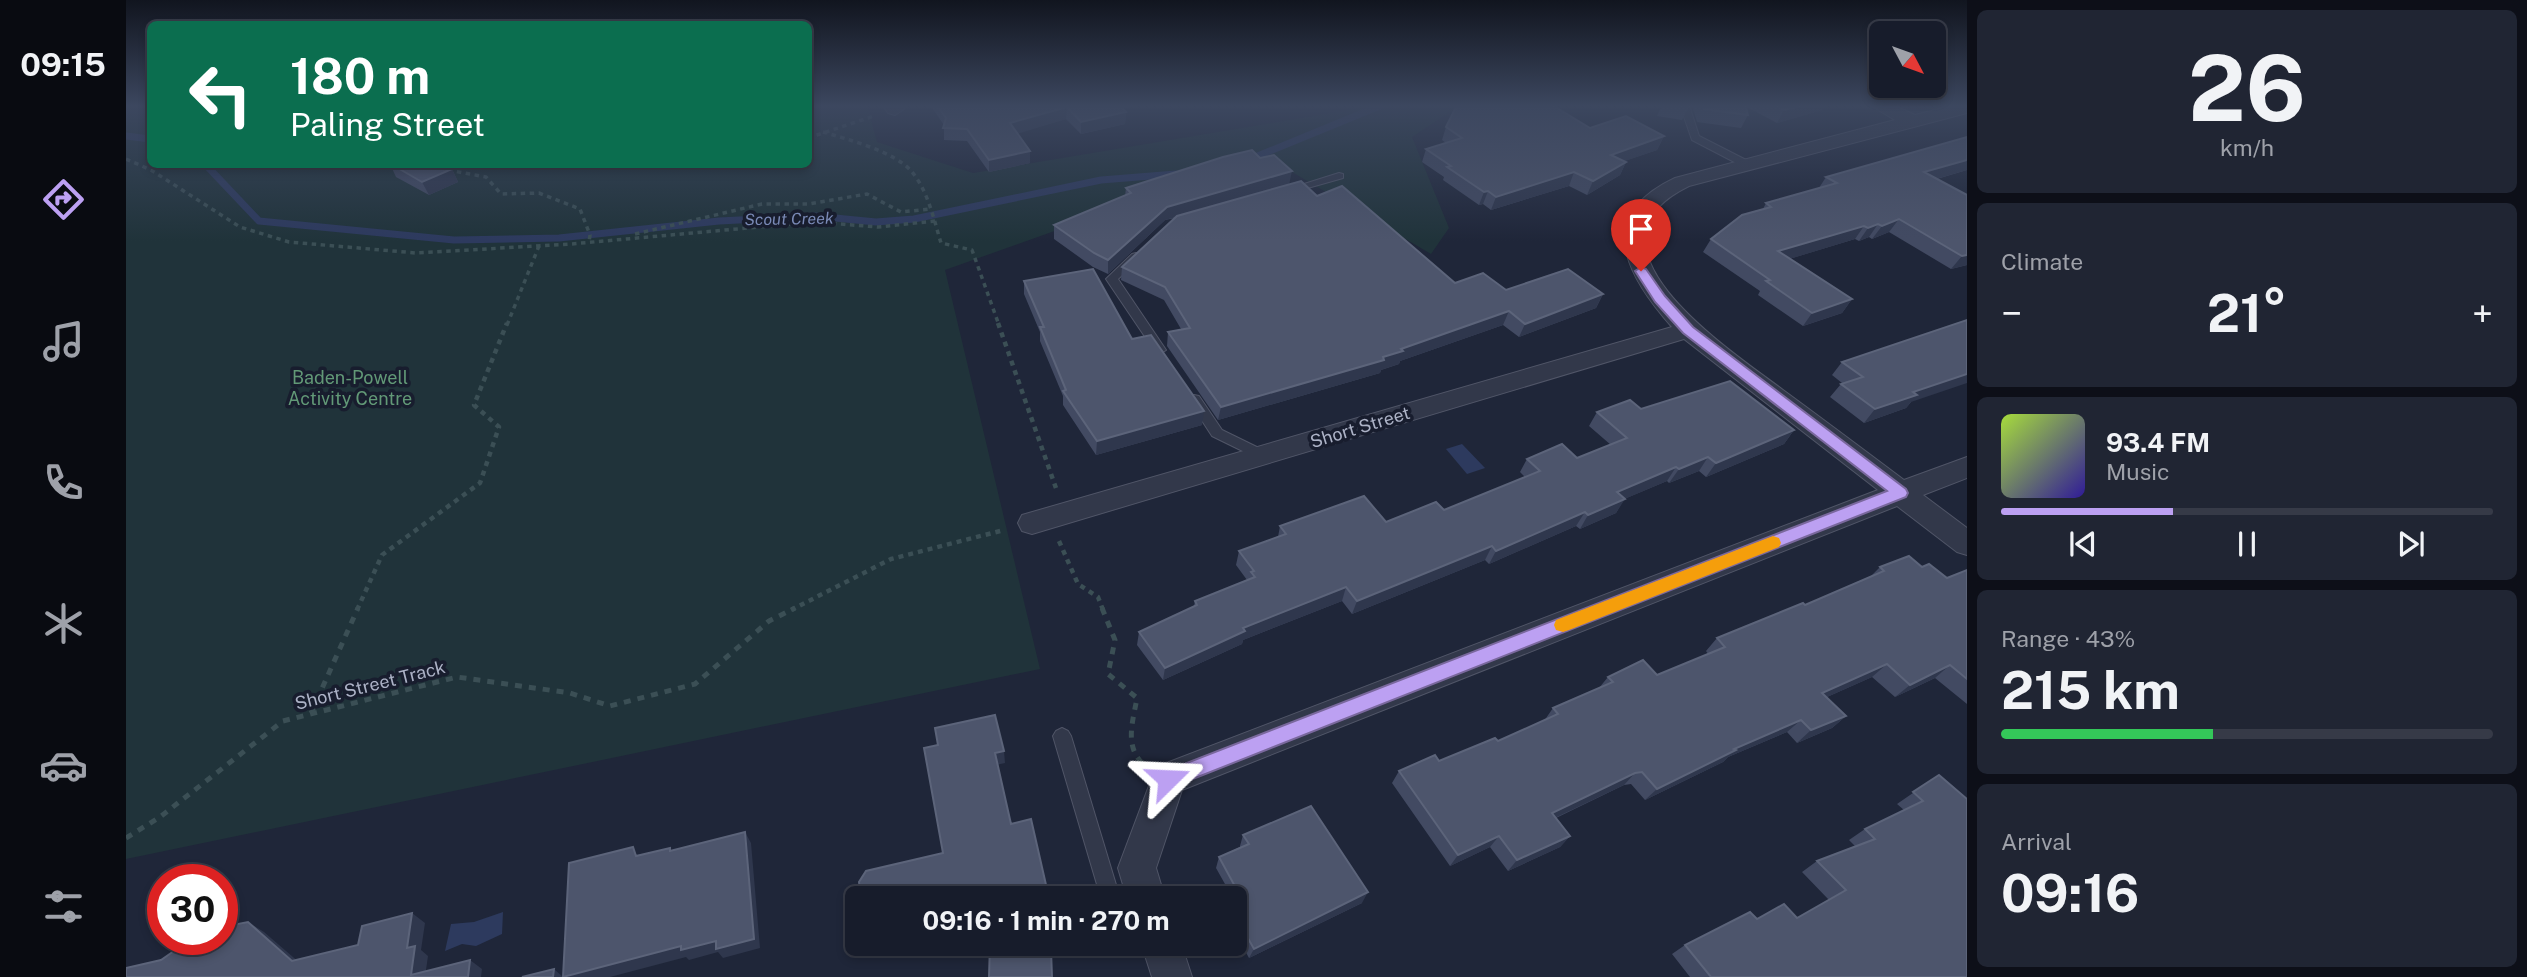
<!DOCTYPE html>
<html lang="en">
<head>
<meta charset="utf-8">
<style>
  :root { --surface:#171c2b; --page:#202533; --text:#f1f3f6; --muted:#9ea1a9; --line:#363a47; --accent:#bca0f2 }
  body { margin:0; font-family:"Public Sans",sans-serif; background:var(--page); color:var(--text); height:100vh; display:flex; flex-direction:column; font-size:26px; white-space:nowrap }
  * { box-sizing:border-box; margin:0 }
  p { font-size:23px; color:var(--muted) }
  .icon { flex:none; width:38px; height:38px; fill:none; stroke:currentColor; stroke-width:2; stroke-linecap:round; stroke-linejoin:round }
  .map { position:relative; flex:1; overflow:hidden }
  .sheet { display:flex; flex-direction:column; gap:10px; padding:10px; background:#0d0f18; width:560px }
  .sheet>* { flex:none }
  .top-card { position:absolute; left:21px; top:21px; width:665px; height:147px; border-radius:10px; box-shadow:0 4px 10px #0003,0 0 0 2px var(--line); background:#0b6e4f; color:#fff; overflow:hidden }
  .needle { width:46px; rotate:131deg }
  .buttons { position:absolute; left:1743px; top:21px; display:grid; gap:14px }
  .buttons a { display:grid; place-items:center; width:77px; height:77px; border-radius:10px; background:var(--surface); box-shadow:0 4px 10px #0003,0 0 0 2px var(--line); font-size:35px }
  .speed { position:absolute; left:21px; top:864px; display:flex; gap:14px; font-size:35px; font-weight:700; text-align:center }
  .speed>* { display:grid; place-content:center; width:91px; height:91px; border-radius:50%; background:var(--surface); box-shadow:0 4px 10px #0003,0 0 0 2px var(--line); line-height:1 }
  .speed .limit { border:10px solid #d22; background:#fff; color:#111 }
  .pin { position:absolute; display:grid; place-items:center; width:60px; height:60px; color:#fff; margin:-72px -30px; border-radius:50% 50% 50% 0; rotate:-45deg; box-shadow:0 0 7px #0007 }
  .pin .icon { rotate:45deg }
  .me { position:absolute; width:77px; margin:-38px; rotate:69deg; stroke-linejoin:round; filter:drop-shadow(0 0 5px #0008) }
  .turn { display:flex; align-items:center; gap:24px; height:147px; padding:0 28px; font-size:32px }
  .turn .icon { width:91px; height:91px; stroke-width:2.5 }
  .turn b { display:block; font-size:49px; line-height:60px }
  .big { font-size:52px; font-weight:700; line-height:1.1 }
  .sheet .widget { flex:1; display:flex; flex-direction:column; justify-content:center; gap:10px; min-width:0; padding:0 24px; border-radius:10px; background:var(--page) }
  .sheet .dial { align-items:center; gap:0 }
  .dial b { font-size:91px; line-height:1 }
  .song { display:flex; align-items:center; gap:21px }
  .cover { width:84px; height:84px; border-radius:10px; background:linear-gradient(135deg,hsl(80 70% 55%),hsl(250 70% 35%)) }
  .played { height:7px; border-radius:4px; background:linear-gradient(90deg,var(--accent) 35%,var(--line) 35%) }
  .keys { display:flex; justify-content:space-around; direction:ltr }
  .heat { display:flex; justify-content:space-between; align-items:center; font-size:38px; direction:ltr }
  .charge { height:10px; border-radius:5px; background:linear-gradient(90deg,#34c759 43%,var(--line) 0) }
  .trip { position:absolute; left:719px; top:886px; width:402px; height:70px; border-radius:10px; background:var(--surface); box-shadow:0 4px 10px #0003,0 0 0 2px var(--line); font-weight:700; line-height:70px; text-align:center }
  main { display:flex; flex:1; min-height:0 }
  .tabs { display:flex; flex-direction:column; width:126px; justify-content:space-around; align-items:center; background:#090b11; color:var(--muted) }
  .tabs .icon { width:49px; height:49px }
  .tabs .on { color:var(--accent) }
  .tabs b { font-size:32px; color:var(--text) }
  .map>svg:first-child { display:block }
</style>
</head>
<body>
<main>
<nav class="tabs">
<b>09:15</b>
<svg class="icon on" aria-label="directions" viewBox="0 0 24 24"><path d="M12 3l9 9-9 9-9-9zM9 14v-3h6M13 9l2 2-2 2"/></svg>
<svg class="icon" aria-label="music" viewBox="0 0 24 24"><path d="M9 18V5l10-2v13"/><circle cx="6" cy="18" r="3"/><circle cx="16" cy="16" r="3"/></svg>
<svg class="icon" aria-label="phone" viewBox="0 0 24 24"><path d="M5 4h4l2 5-3 2q2 4 5 5l2-3 5 2v4C11 20 4 13 5 4z"/></svg>
<svg class="icon" aria-label="climate" viewBox="0 0 24 24"><path d="M12 3v18M4 7l16 10M4 17L20 7"/></svg>
<svg class="icon" aria-label="car" viewBox="0 0 24 24"><path d="M5 17H2v-5l4-1 3-4h7l3 4 3 1v5h-3M9 17h6M6 11h13"/><circle cx="7" cy="17" r="2"/><circle cx="17" cy="17" r="2"/></svg>
<svg class="icon" aria-label="filters" viewBox="0 0 24 24"><path d="M4 7h16M4 17h16"/><circle cx="9" cy="7" r="2"/><circle cx="15" cy="17" r="2"/></svg>
</nav>
<div class="map">
<svg width="1841" height="977" viewBox="0 0 1841 977">
  <rect width="100%" height="100%" fill="#1f2639"/>
  <!-- green -->
  <path fill="#20333a" d="M0,105H24V164H682L683,105H741L751,142L847,173L1229,109L1234,105H1334L1286,137L1323,228L1305,254L1139,156L819,270L914,669L0,859Z"/>
  <!-- water -->
  <g fill="#2d3a5e">
    <path d="M1336,444L1359,468L1341,474L1320,449Z"/>
    <path d="M377,912L376,934L350,946L336,944L319,951L325,924L348,922Z"/>
  </g>
  <g fill="none" stroke-linecap="round" stroke-linejoin="round">
    <!-- stream -->
    <g stroke="#2d3a5e" stroke-width="7">
      <path d="M0,136L24,139"/>
      <path d="M1122,160L1256,105"/>
      <path d="M79,164L133,221L328,240L433,238L593,221L689,216L750,222L788,219L975,180L1050,174"/>
    </g>
    <defs>
      <g id="service">
        <path d="M1554,105H1563L1573,136L1626,163V167H1618L1566,140Z"/>
        <path d="M1213,173L1217,174V178L1164,193L1159,190Z"/>
        <path d="M1010,253L1016,256L992,279L1040,350L1034,354L1030,353L980,279L1006,254Z"/>
        <path d="M1068,395L1073,396L1096,430L1143,453L1145,456L1143,459H1133L1086,436L1062,399Z"/>
        <path d="M936,728L942,731L945,736L994,898H975L927,736L930,731Z"/>
      </g>
      <g id="minor">
        <path d="M757,105H775L778,109L769,115L762,113Z"/>
        <path d="M1744,105H1767L1789,115L1829,105H1841V113L1563,186C1442,245 1604,350 1657,390C1698,420 1738,450 1778,480L1841,457V478L1797,495L1841,528V555L1831,552L1771,506L1056,790L1030,868L1039,898H1001L992,868L1030,767L1752,490L1558,339L906,534L896,531L892,523L896,515L1546,327C1499,274 1468,216 1549,178L1769,120Z"/>
        <path d="M1015,943H1055L1066,977H1026Z"/>
      </g>
    </defs>
    <!-- service casing -->
    <use href="#service" stroke="#505567" stroke-width="2"/>
    <!-- minor casing -->
    <use href="#minor" stroke="#505567" stroke-width="2"/>
    <!-- path-far2 -->
    <g stroke="#3b4f55" stroke-width="3.5" stroke-dasharray="4.5 4.5" stroke-linecap="butt">
      <path d="M697,132C721,139 770,152 786,172C802,191 808,220 815,243L846,250L873,325"/>
      <path d="M682,138L748,116"/>
      <path d="M0,159L25,170L114,227L163,242L290,253L445,244L688,222L752,227L809,221"/>
      <path d="M537,164H549"/>
      <path d="M252,165L268,167"/>
      <path d="M322,170L360,177L375,194L413,193L454,209L464,235L463,242"/>
      <path d="M509,234L636,204H682L741,194L775,212L804,209"/>
      <path d="M381,325L413,246"/>
    </g>
    <!-- path-far1 -->
    <g stroke="#3b4f55" stroke-width="4.5" stroke-dasharray="5 5" stroke-linecap="butt">
      <path d="M872,323L931,491"/>
      <path d="M933,541L952,584L972,597L977,610"/>
      <path d="M231,610L256,555L354,483L373,427L348,405L381,323"/>
      <path d="M665,610L765,559L878,530"/>
    </g>
    <!-- path -->
    <g stroke="#3b4f55" stroke-width="5" stroke-dasharray="7 7" stroke-linecap="butt">
      <path d="M976,608L989,640L982,674L1011,698C1007,721 998,746 1017,764"/>
      <path d="M185,713L232,608"/>
      <path d="M0,838L34,817L157,721L331,677L444,693L484,706L569,684L643,621L669,608"/>
    </g>
    <!-- service -->
    <use href="#service" fill="#32384a" fill-rule="evenodd"/>
    <!-- minor -->
    <use href="#minor" fill="#32384a" fill-rule="evenodd"/>
  </g>
  <!-- wall -->
  <g fill="#424a62">
    <path d="M804,105H1013L997,108L1000,112L999,124L955,134L940,119L891,133L904,151V163L863,172L841,141L818,140V125Z"/>
    <path d="M1536,105H1562L1563,107L1556,120L1531,116Z"/>
    <path d="M1566,105H1699L1696,110L1651,123L1619,106L1622,115L1615,128L1571,122Z"/>
    <path d="M1320,127L1464,128L1538,136L1531,150L1498,161L1500,162L1494,175L1461,195L1443,186L1365,210L1357,204L1353,205L1317,180L1318,177L1296,162L1300,149L1320,143L1316,140Z"/>
    <path d="M264,164H319L326,169L332,182L303,195L270,177Z"/>
    <path d="M1841,170L1811,179L1841,195V265L1825,269L1763,232L1746,239L1743,237L1733,241L1729,239L1663,259L1726,299L1716,313L1677,326L1632,295L1634,291L1577,252L1585,239L1637,209L1640,203L1693,188L1700,177Z"/>
    <path d="M1163,184L1191,196L1329,283L1380,290L1477,294L1470,308L1393,337L1377,325L1274,361L1273,364L1255,370L1254,373L1092,420L1041,346L1042,332L1055,329L1038,300L995,280L996,267L1049,218L1039,220L982,274L967,267L928,239V225L999,196L1000,188Z"/>
    <path d="M898,281L1006,339L1076,425L970,455L937,405V396L914,341V332L898,294Z"/>
    <path d="M1716,362L1785,402L1780,408L1738,423L1704,397L1715,384L1716,383L1706,375Z"/>
    <path d="M1515,409L1668,430L1658,444L1580,477L1573,471L1543,483L1541,481L1498,499L1490,513L1454,529L1450,526L1363,564L1359,560L1226,614L1216,601L1117,640L1116,644L1037,680L1011,645L1013,632L1068,606L1069,601L1121,580L1110,565L1113,551L1152,537L1154,526L1260,522L1318,510L1399,477L1394,472L1401,459L1451,458L1485,445L1463,426L1471,412Z"/>
    <path d="M1754,567H1796L1821,578L1841,570V704L1809,678L1769,697L1746,677L1701,697L1720,716L1706,728L1671,743L1661,732L1602,757L1597,762L1519,800L1505,784L1498,785L1430,818L1444,836L1434,847L1382,871L1364,847L1324,866L1266,783L1273,771L1313,761L1372,741L1418,721L1427,708L1473,688L1482,677L1531,675L1582,654L1580,651L1591,638L1679,605L1745,576Z"/>
    <path d="M1813,775L1841,977H1564L1546,954L1559,945L1631,919L1671,918L1703,900L1676,872L1691,861L1729,846L1723,840L1739,829L1778,810L1771,804Z"/>
    <path d="M1117,835L1236,903L1123,958L1110,934V898H1097L1098,896L1104,893L1090,868L1093,857L1114,847V846Z"/>
    <path d="M773,943H830L787,953L776,948Z"/>
  </g>
  <!-- shaded-wall -->
  <g fill="#2f374d">
    <path d="M986,105H1013L986,111Z"/>
    <path d="M1679,105H1699L1696,110L1651,123L1658,110Z"/>
    <path d="M941,107L940,119L884,136V123Z"/>
    <path d="M1000,112L999,124L955,134V122Z"/>
    <path d="M1538,136L1531,150L1479,168L1485,155Z"/>
    <path d="M904,151V163L863,172V160Z"/>
    <path d="M1841,160V170L1789,185L1798,172Z"/>
    <path d="M1500,162L1494,175L1461,195L1467,181Z"/>
    <path d="M326,169L332,182L303,195L296,182Z"/>
    <path d="M1166,171L1163,185L1039,220L982,274V260L1041,207Z"/>
    <path d="M1448,172L1443,186L1365,210L1370,197Z"/>
    <path d="M1362,191L1357,204L1353,205L1358,192Z"/>
    <path d="M1773,219L1763,232L1746,239L1756,226Z"/>
    <path d="M1752,224L1743,237L1733,241L1742,228Z"/>
    <path d="M1738,226L1729,239L1644,265L1652,251Z"/>
    <path d="M1841,255V265L1825,269L1836,256Z"/>
    <path d="M1477,294L1470,308L1393,337L1399,324Z"/>
    <path d="M1726,299L1716,313L1677,326L1686,313Z"/>
    <path d="M1383,311L1377,325L1274,361L1273,364L1255,370L1254,373L1092,420L1095,407L1257,357L1275,349Z"/>
    <path d="M1841,374V383L1785,402L1780,408L1738,423L1749,409L1787,392Z"/>
    <path d="M1078,411L1076,425L970,455L971,441Z"/>
    <path d="M1668,430L1658,444L1580,477L1590,463Z"/>
    <path d="M1582,457L1573,471L1543,483L1553,469Z"/>
    <path d="M1550,467L1541,481L1482,506L1491,492Z"/>
    <path d="M1499,499L1490,513L1454,529L1462,515Z"/>
    <path d="M1459,512L1450,526L1363,564L1370,551Z"/>
    <path d="M1366,546L1359,560L1226,614L1231,601Z"/>
    <path d="M1220,587L1216,601L1117,640L1116,644L1037,680L1039,668L1117,628Z"/>
    <path d="M1761,664L1746,677L1683,705L1696,693Z"/>
    <path d="M1824,665L1809,678L1769,697L1784,685Z"/>
    <path d="M1720,716L1706,728L1671,743L1685,730Z"/>
    <path d="M1675,720L1661,732L1602,757L1597,762L1519,800L1531,789L1608,749Z"/>
    <path d="M878,751L879,763L870,765L869,753Z"/>
    <path d="M1509,773L1498,785L1416,824L1426,813Z"/>
    <path d="M619,832L625,843L634,948L597,958L592,952L563,960L560,957L484,977H439L555,946L590,941Z"/>
    <path d="M1373,836L1364,847L1324,866L1332,855Z"/>
    <path d="M1444,836L1434,847L1382,871L1391,860Z"/>
    <path d="M1242,892L1236,903L1123,958L1128,949Z"/>
    <path d="M286,913L299,923L295,950L302,956L299,977L285,975L281,948Z"/>
    <path d="M122,922L138,932L182,970L166,961Z"/>
    <path d="M784,943H830L787,953Z"/>
    <path d="M906,943H911L902,960V950Z"/>
    <path d="M344,960L356,969L355,977H342Z"/>
    <path d="M428,969L437,977H427Z"/>
  </g>
  <!-- building -->
  <g fill="#4d556c" stroke="#5c647a" stroke-width="2">
    <path d="M811,105H993L1000,112L955,122L941,107L884,123L904,151L863,160L841,129L817,128L820,118Z"/>
    <path d="M1331,105H1426L1464,128L1500,116L1538,136L1485,155L1500,162L1467,181L1448,172L1370,197L1362,191L1358,192L1321,167L1325,166L1300,149L1336,138L1320,127Z"/>
    <path d="M1546,105H1562L1563,107Z"/>
    <path d="M1576,105H1619L1622,115L1578,109Z"/>
    <path d="M1648,105H1679L1658,110Z"/>
    <path d="M1841,137V160L1798,172L1841,195V255L1836,256L1773,219L1756,226L1752,224L1742,228L1738,226L1652,251L1726,299L1686,313L1640,281L1644,280L1585,239L1616,215L1645,207L1640,203L1711,183L1700,177Z"/>
    <path d="M1126,150L1134,158L1148,155L1166,171L1041,207L982,260L968,253L928,225L1005,193L1000,188L1097,157Z"/>
    <path d="M265,164H319L326,169L296,182Z"/>
    <path d="M1175,181L1191,196L1216,186L1329,283L1357,273L1380,290L1442,269L1477,294L1399,324L1383,311L1275,349L1277,351L1257,357L1258,360L1095,407L1042,332L1064,328L1039,287L996,267L1051,216Z"/>
    <path d="M967,269L1006,339L1025,335L1078,411L971,441L937,391L940,390L914,327H918L898,281Z"/>
    <path d="M1841,320V374L1787,392L1791,395L1749,409L1715,384L1737,377L1716,362Z"/>
    <path d="M1604,381L1668,430L1590,463L1582,457L1553,469L1550,467L1491,492L1499,499L1462,515L1459,512L1370,551L1366,546L1231,601L1220,587L1117,628L1119,631L1039,668L1013,632L1071,605L1069,601L1129,577L1125,572L1128,571L1113,551L1160,534L1154,526L1238,496L1260,522L1310,502L1318,510L1414,471L1401,459L1436,444L1451,458L1501,438L1471,412L1504,400L1515,409Z"/>
    <path d="M1783,556L1796,567L1803,564L1821,578L1841,570V679L1824,665L1784,685L1761,664L1696,693L1720,716L1685,730L1675,720L1608,749L1610,750L1531,789L1516,772L1509,773L1426,813L1444,836L1391,860L1373,836L1332,855L1273,771L1309,755L1313,761L1369,738L1372,741L1432,714L1427,708L1487,682L1482,677L1517,660L1531,675L1599,647L1591,638L1677,603L1679,605L1758,571L1754,567Z"/>
    <path d="M869,715L878,751L869,753L885,824L905,819L923,898H735L733,882L740,871L817,853L798,748L812,745L809,728Z"/>
    <path d="M1813,775L1841,799V977H1585L1559,945L1624,912L1631,919L1658,904L1671,918L1720,890L1691,861L1749,839L1739,829L1797,801L1787,792Z"/>
    <path d="M1185,806L1242,892L1128,949L1110,917V898H1099L1098,896L1111,890L1093,857L1123,844L1117,835Z"/>
    <path d="M619,832L628,939L590,949V941L555,950V946L437,977L443,863L507,847L510,856L544,848V851Z"/>
    <path d="M286,913L281,948L289,946L285,975L344,960L342,977H0V968L35,960L58,944L59,940H96V927L122,922L166,961L232,945L236,926Z"/>
    <path d="M864,943H906L902,950H925L926,977H863Z"/>
    <path d="M428,969L427,977H396Z"/>
  </g>
  <!-- sky -->
  <linearGradient id="sky" x2="0" y2="1"><stop stop-color="#11151f"/><stop offset="0.44" stop-color="#3c475f"/><stop offset="1" stop-color="#3c475f" stop-opacity="0"/></linearGradient>
  <rect width="1841" height="241" fill="url(#sky)"/>
  <!-- route -->
  <path fill="#bca0f2" stroke="#7a689d" stroke-width="2" d="M1515,267L1520,269L1539,296L1567,327L1780,489L1782,493L1780,497L1049,786L1042,789L1035,786L1032,779L1035,773L1761,491L1557,333L1529,302L1509,271Z"/>
  <!-- slow -->
  <path fill="#f59e0b" d="M1647,536L1653,538L1655,543L1653,547L1443,630L1437,632L1430,630L1428,625L1430,620Z"/>
  <g text-anchor="middle" dominant-baseline="central" stroke-width="7" stroke-linejoin="round" paint-order="stroke">
    <!-- far-water labels -->
    <g font-size="16" font-style="italic" fill="#7a8ab6" stroke="#181d2e">
      <text transform="translate(663 219) rotate(-1)">Scout Creek</text>
    </g>
    <!-- park labels -->
    <g font-size="18" fill="#629977" stroke="#181d2e">
      <text x="224" y="377">Baden-Powell<tspan x="224" dy="21">Activity Centre</tspan></text>
    </g>
    <!-- street labels -->
    <g font-size="18" fill="#acb2c6" stroke="#181d2e">
      <text transform="translate(1234 427) rotate(-17)">Short Street</text>
      <text transform="translate(244 685) rotate(-14)">Short Street Track</text>
    </g>
  </g>
</svg>
<div class="buttons">
<a><svg class="needle" viewBox="-14 -14 28 28"><path d="M0-13l5 13h-10z" fill="#e53935"/><path d="M0 13l5-13h-10z" fill="#9ea1a9"/></svg></a>
</div>
<div class="speed"><div class="limit">30</div></div>
<div class="pin" style="left:1515px;top:271px;background:#d93025"><svg class="icon" aria-label="arrive" viewBox="0 0 24 24"><path d="M6 21V4h12l-3 4 3 4H6"/></svg></div>
<svg class="me" style="left:1042px;top:779px" viewBox="-20 -20 40 40"><path d="M0-17L14 15 0 8-14 15z" fill="#bca0f2" stroke="#fff" stroke-width="4"/></svg>
<div class="trip">09:16 · 1 min · 270 m</div>
<div class="top-card">
<div class="turn"><svg class="icon" aria-label="left" viewBox="0 0 24 24"><path d="M17 20v-9H6M10 6l-5 5 5 5"/></svg><div><b>180 m</b>Paling Street</div></div>
</div>
</div>
<section class="sheet">
<div class="widget dial"><b>26</b><p>km/h</p></div>
<div class="widget"><p>Climate</p>
<div class="heat"><a>−</a><b class="big">21°</b><a>+</a></div>
</div>
<div class="widget">
<div class="song"><i class="cover"></i><div><b>93.4 FM</b><p>Music</p></div></div>
<div class="played"></div>
<div class="keys"><svg class="icon" aria-label="previous" viewBox="0 0 24 24"><path d="M18 5L8 12l10 7zM5 5v14"/></svg><svg class="icon" aria-label="pause" viewBox="0 0 24 24"><path d="M8 5v14M16 5v14"/></svg><svg class="icon" aria-label="next" viewBox="0 0 24 24"><path d="M6 5l10 7-10 7zM19 5v14"/></svg></div>
</div>
<div class="widget"><p>Range · 43%</p><b class="big">215 km</b><div class="charge"></div></div>
<div class="widget"><p>Arrival</p><b class="big">09:16</b></div>
</section>
</main>
</body>
</html>
